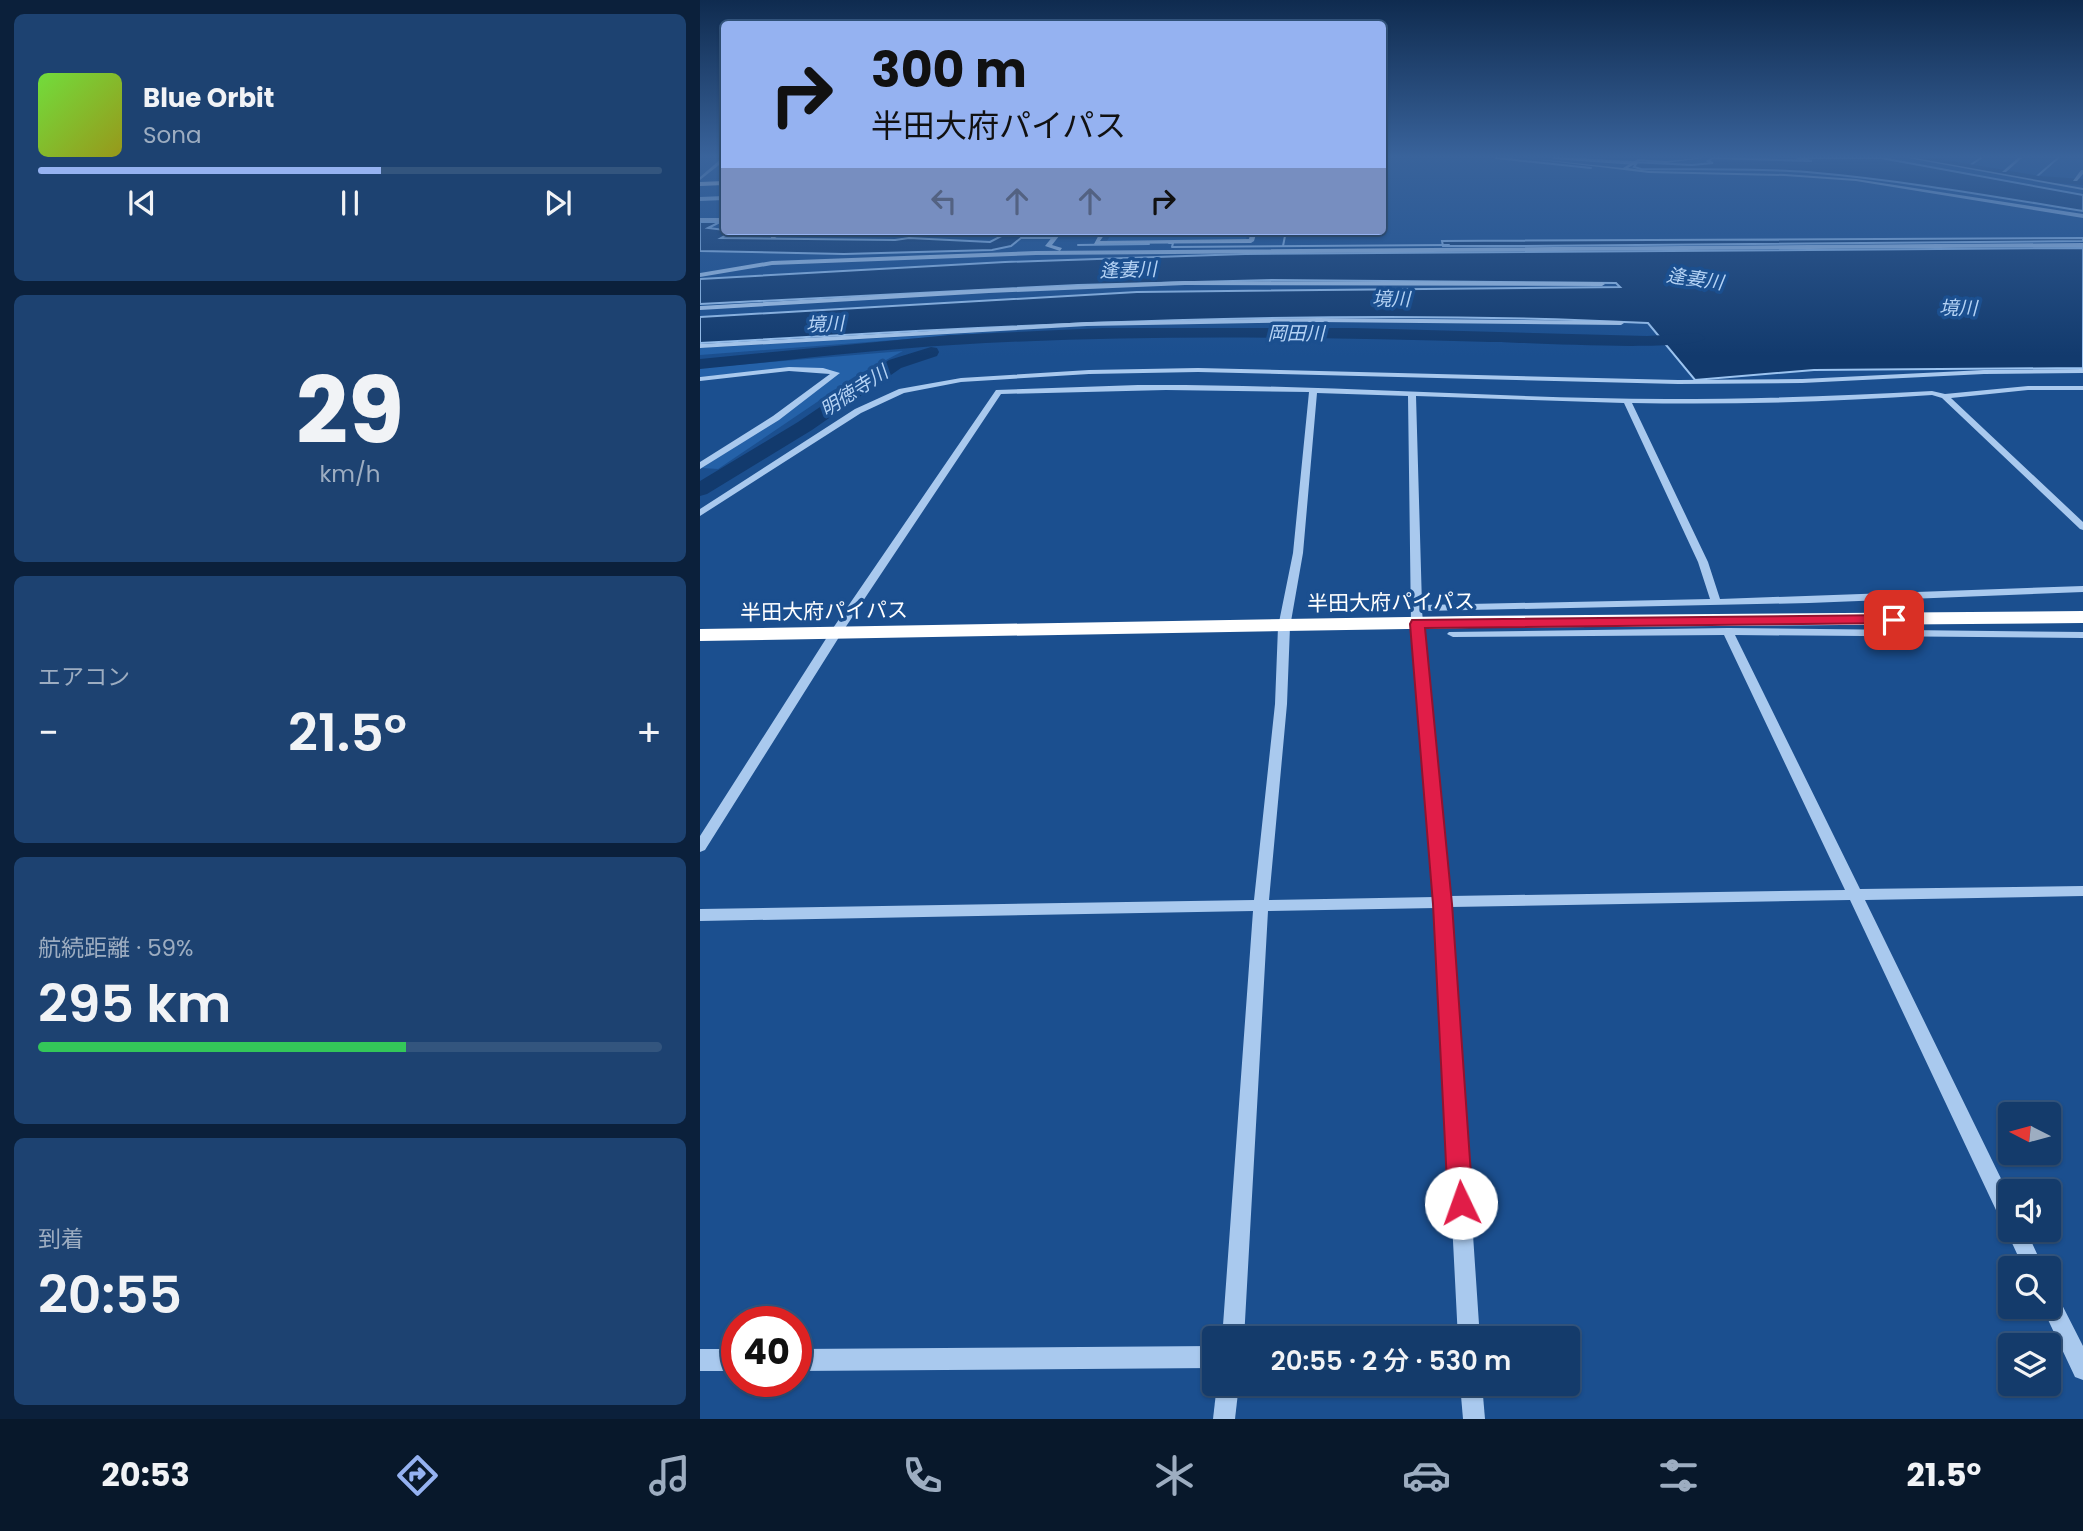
<!DOCTYPE html>
<html lang="ja">
<head>
<meta charset="utf-8">
<style>
  :root { --surface:#143b6b; --page:#1d4271; --text:#f1f3f6; --muted:#9dadc1; --line:#33557e; --accent:#95b2f1 }
  body { margin:0; font-family:Poppins,"Noto Sans JP",sans-serif; background:var(--page); color:var(--text); height:100vh; display:flex; flex-direction:column; font-size:26px; white-space:nowrap }
  * { box-sizing:border-box; margin:0 }
  p { font-size:23px; color:var(--muted) }
  .icon { flex:none; width:38px; height:38px; fill:none; stroke:currentColor; stroke-width:2; stroke-linecap:round; stroke-linejoin:round }
  .map { position:relative; flex:1; overflow:hidden }
  .panel { display:flex; flex-direction:column; gap:14px; padding:14px; background:#0b203b; width:700px }
  .panel>* { flex:none }
  .hud { position:absolute; left:21px; top:21px; width:665px; height:214px; border-radius:7px; box-shadow:0 2px 5px #0004,0 0 0 2px var(--line); background:#95b2f1; color:#111; overflow:hidden }
  .needle { width:46px; rotate:276deg }
  .fabs { position:absolute; left:1298px; top:1102px; display:grid; gap:14px }
  .fabs a { display:grid; place-items:center; width:63px; height:63px; border-radius:7px; background:var(--surface); box-shadow:0 2px 5px #0004,0 0 0 2px var(--line); font-size:35px }
  .speed { position:absolute; left:21px; top:1306px; display:flex; gap:14px; font-size:35px; font-weight:700; text-align:center }
  .speed>* { display:grid; place-content:center; width:91px; height:91px; border-radius:50%; background:var(--surface); box-shadow:0 2px 5px #0004,0 0 0 2px var(--line); line-height:1 }
  .speed .limit { border:10px solid #d22; background:#fff; color:#111 }
  .pin { position:absolute; display:grid; place-items:center; width:60px; height:60px; color:#fff; margin:-30px; border-radius:14px; box-shadow:0 4px 10px #0006 }
  .me { position:absolute; width:77px; margin:-38px; rotate:357deg; stroke-linejoin:round; filter:drop-shadow(0 0 5px #0008) }
  .turn { display:flex; align-items:center; gap:24px; height:147px; padding:0 35px; font-size:32px }
  .turn .icon { width:91px; height:91px; stroke-width:2.5 }
  .turn b { display:block; font-size:49px; line-height:60px }
  .lanes { display:flex; align-items:center; height:66px; padding:0 35px; background:#0003; justify-content:center; gap:35px; direction:ltr }
  .lanes .off { opacity:.35 }
  .big { font-size:52px; font-weight:600; line-height:1.1 }
  .panel .card { flex:1; display:flex; flex-direction:column; justify-content:center; gap:10px; min-width:0; padding:0 24px; border-radius:10px; background:var(--page) }
  .panel .dial { align-items:center; gap:0 }
  .dial b { font-size:91px; line-height:1 }
  .song { display:flex; align-items:center; gap:21px }
  .cover { width:84px; height:84px; border-radius:10px; background:linear-gradient(135deg,hsl(100 70% 55%),hsl(60 70% 35%)) }
  .played { height:7px; border-radius:4px; background:linear-gradient(90deg,var(--accent) 55%,var(--line) 55%) }
  .keys { display:flex; justify-content:space-around; direction:ltr }
  .heat { display:flex; justify-content:space-between; align-items:center; font-size:38px; direction:ltr }
  .charge { height:10px; border-radius:5px; background:linear-gradient(90deg,#34c759 59%,var(--line) 0) }
  .trip { position:absolute; left:502px; top:1326px; width:378px; height:70px; border-radius:7px; background:var(--surface); box-shadow:0 2px 5px #0004,0 0 0 2px var(--line); font-weight:600; line-height:70px; text-align:center }
  .tabs { display:flex; height:112px; justify-content:space-around; align-items:center; background:#08182b; color:var(--muted) }
  .tabs .icon { width:49px; height:49px }
  .tabs .selected { color:var(--accent) }
  .tabs b { font-size:32px; color:var(--text) }
  main { display:flex; flex:1; min-height:0 }
  .map>svg:first-child { display:block }
</style>
</head>
<body>
<main>
<section class="panel">
<div class="card">
<div class="song"><i class="cover"></i><div><b>Blue Orbit</b><p>Sona</p></div></div>
<div class="played"></div>
<div class="keys"><svg class="icon" aria-label="previous" viewBox="0 0 24 24"><path d="M18 5L8 12l10 7zM5 5v14"/></svg><svg class="icon" aria-label="pause" viewBox="0 0 24 24"><path d="M8 5v14M16 5v14"/></svg><svg class="icon" aria-label="next" viewBox="0 0 24 24"><path d="M6 5l10 7-10 7zM19 5v14"/></svg></div>
</div>
<div class="card dial"><b>29</b><p>km/h</p></div>
<div class="card"><p>エアコン</p>
<div class="heat"><a>−</a><b class="big">21.5°</b><a>+</a></div>
</div>
<div class="card"><p>航続距離 · 59%</p><b class="big">295 km</b><div class="charge"></div></div>
<div class="card"><p>到着</p><b class="big">20:55</b></div>
</section>
<div class="map">
<svg width="1383" height="1419" viewBox="0 0 1383 1419">
  <rect width="100%" height="100%" fill="#1b4f8f"/>
  <!-- green -->
  <g fill="#2461a8">
    <path d="M413,231H548L546,240L407,241Z"/>
    <path d="M310,331L0,355V348Z"/>
    <path d="M203,351L154,377L18,469L2,468L115,391L135,373L126,370L60,371L0,377V368Z"/>
  </g>
  <!-- water -->
  <g fill="#123a6d" stroke="#9cc4f0" stroke-width="2">
    <path d="M853,158L992,165L1013,163L1008,161L1013,158L1112,161L1097,158H1181L1383,195V211C1291,196 1200,180 1107,172C1052,168 996,170 941,169L934,167L936,164Z"/>
    <path d="M0,222H20L8,228L33,231L21,238L195,240L209,238L290,242L311,231H357L351,238H321L311,246L292,250L144,254L0,251Z"/>
    <path d="M1383,238V241L818,246H743L742,241Z"/>
    <path d="M1383,248V368L1114,370L995,380L948,323C632,307 316,325 0,343V317L437,292L920,287L916,283L572,280L378,285L0,304V279L305,262L545,254Z"/>
  </g>
  <g fill="none" stroke-linecap="round" stroke-linejoin="round">
    <!-- stream -->
    <g stroke="#9cc4f0" stroke-width="2">
      <path d="M796,158L891,168"/>
      <path d="M1269,166L1281,158"/>
      <path d="M1335,178L1358,158"/>
      <path d="M469,243H473L472,247L749,245"/>
      <path d="M378,245L449,244"/>
      <path d="M583,246L586,231"/>
    </g>
    <!-- river -->
    <g fill="#123a6d" fill-rule="evenodd">
      <path d="M1214,158H1234L1340,176L1383,179V185L1340,182Z"/>
      <path d="M403,328H653L947,336L998,333L1006,338C992,353 822,342 791,342C612,337 432,334 253,345C168,350 84,361 0,369V359L250,335Z"/>
      <path d="M231,347L237,348L239,352L237,356L201,368L112,430L7,494L0,496V481L98,422L189,360Z"/>
    </g>
    <!-- minor -->
    <g fill="#a9c9ee" fill-rule="evenodd">
      <path d="M22,158H24V161L0,180V177Z"/>
      <path d="M825,158L923,168L938,159L966,161L1003,158L966,163L939,161L928,168L949,171L1085,174L1156,179L1383,214V218L1156,181L1085,176L949,173Z"/>
      <path d="M1208,158H1215L1383,188V190Z"/>
      <path d="M1318,158H1322L1306,172H1302Z"/>
      <path d="M1381,170H1383V174L1377,181H1373Z"/>
      <path d="M24,196V200L0,201V197Z"/>
      <path d="M0,218H24V221L0,222Z"/>
      <path d="M79,231H86L75,238H71V236Z"/>
      <path d="M357,231H363L352,245L362,248L360,251L345,246Z"/>
      <path d="M401,231H407L400,241L549,239L551,231H557L554,241L551,243L394,244Z"/>
      <path d="M1383,243V247L336,255L72,265L0,277V273L72,261L336,251Z"/>
      <path d="M485,281L902,282L905,284L902,286L485,285L289,293L0,310V306L289,289Z"/>
      <path d="M618,318L921,321L924,323L921,325L618,322L387,326L0,348V344L387,322Z"/>
      <path d="M89,367L123,368L140,373L79,420L0,469V462L73,416L130,374L89,371L0,381V377Z"/>
      <path d="M498,368L978,380L1102,379L1284,370L1383,369V373L1284,374L1102,383L978,384L498,372L389,374L261,382L204,393L161,413L0,516V509L155,409L199,389L261,378L389,370Z"/>
      <path d="M438,385C614,384 791,398 967,399C1056,399 1144,396 1232,391L1245,394L1328,386H1383V390H1328L1251,398L1383,522V530L1380,529L1242,398L1232,395C1132,402 1033,405 932,403L1008,562L1020,599L1383,586V592L1109,603L722,611L750,896L1145,890L1024,635L753,637L747,634L749,632L1028,628L1383,632V638L1035,635L1160,889L1383,886V896L1165,900L1311,1199V1230H1326L1344,1269H1324L1306,1230L1307,1228L1304,1227L1150,900L751,907L780,1339H758L736,908L568,911L544,1339H522L553,911L0,921V909L554,900L575,704L578,627L593,553L609,392L466,390L301,394L141,634L5,850L0,852V836L129,634L296,390ZM617,393L708,396L711,624L735,897L569,900L587,704L590,627L603,553ZM716,396L924,403L998,562L1010,599L722,605Z"/>
      <path d="M1349,1290L1356,1293L1383,1346V1380L1375,1377L1342,1307H1349Z"/>
      <path d="M514,1346V1368L96,1371V1349Z"/>
      <rect x="0" y="1349" width="37" height="22"/>
      <path d="M517,1384H539L535,1419H513Z"/>
      <path d="M760,1384H782L785,1419H763Z"/>
    </g>
    <!-- major -->
    <path fill="#f0f6ff" fill-rule="evenodd" d="M24,181V185L0,186V182Z"/>
    <!-- highway -->
    <path fill="#fff" fill-rule="evenodd" d="M1383,611V623L769,628L0,641V629L769,616Z"/>
  </g>
  <!-- sky -->
  <linearGradient id="sky" x2="0" y2="1"><stop stop-color="#0f2b4f"/><stop offset="0.44" stop-color="#39639b"/><stop offset="1" stop-color="#39639b" stop-opacity="0"/></linearGradient>
  <rect width="1383" height="356" fill="url(#sky)"/>
  <!-- route -->
  <path fill="#e11d48" stroke="#92132f" stroke-width="2" d="M1194,615L1199,616V623L725,628L752,904L773,1203L769,1211L761,1215L752,1211L748,1203L733,904L710,624L712,620Z"/>
  <g text-anchor="middle" dominant-baseline="central" stroke-width="7" stroke-linejoin="round" paint-order="stroke">
    <!-- far-water labels -->
    <g font-size="19" font-style="italic" fill="#b5d3f5" stroke="#1b4f8f">
      <text transform="translate(428 270) rotate(-2)">逢妻川</text>
      <text transform="translate(995 279) rotate(8)">逢妻川</text>
      <text transform="translate(691 299) rotate(1)">境川</text>
      <text transform="translate(1258 308) rotate(1)">境川</text>
      <text transform="translate(125 324) rotate(-2)">境川</text>
      <text x="596" y="333">岡田川</text>
      <text transform="translate(154 391) rotate(-33)">明徳寺川</text>
    </g>
    <!-- street labels -->
    <g font-size="21" fill="#fff" stroke="#1b4f8f">
      <text transform="translate(691 602) rotate(-1)">半田大府パイパス</text>
      <text transform="translate(124 611) rotate(-1)">半田大府パイパス</text>
    </g>
  </g>
</svg>
<div class="fabs">
<a><svg class="needle" viewBox="-14 -14 28 28"><path d="M0-13l5 13h-10z" fill="#e53935"/><path d="M0 13l5-13h-10z" fill="#9dadc1"/></svg></a>
<a><svg class="icon" aria-label="sound" viewBox="0 0 24 24"><path d="M4 9h4l5-4v14l-5-4H4zM17 9q2 3 0 6"/></svg></a>
<a><svg class="icon" aria-label="search" viewBox="0 0 24 24"><circle cx="10" cy="10" r="6"/><path d="M15 15l6 6"/></svg></a>
<a><svg class="icon" aria-label="layers" viewBox="0 0 24 24"><path d="M12 4l9 5-9 5-9-5zM3 14l9 5 9-5"/></svg></a>
</div>
<div class="speed"><div class="limit">40</div></div>
<div class="pin" style="left:1194px;top:620px;background:#d93025"><svg class="icon" aria-label="arrive" viewBox="0 0 24 24"><path d="M6 21V4h12l-3 4 3 4H6"/></svg></div>
<svg class="me" style="left:761px;top:1203px" viewBox="-20 -20 40 40"><circle r="19" fill="#fff"/><path d="M0-13L10 11 0 6-10 11z" fill="#e11d48"/></svg>
<div class="trip">20:55 · 2 分 · 530 m</div>
<div class="hud">
<div class="turn"><svg class="icon" aria-label="right" viewBox="0 0 24 24"><path d="M7 20v-9h11M14 6l5 5-5 5"/></svg><div><b>300 m</b>半田大府パイパス</div></div>
<div class="lanes"><svg class="icon off" aria-label="left" viewBox="0 0 24 24"><path d="M17 20v-9H6M10 6l-5 5 5 5"/></svg><svg class="icon off" aria-label="ahead" viewBox="0 0 24 24"><path d="M12 20V5M6 11l6-6 6 6"/></svg><svg class="icon off" aria-label="ahead" viewBox="0 0 24 24"><path d="M12 20V5M6 11l6-6 6 6"/></svg><svg class="icon" aria-label="right" viewBox="0 0 24 24"><path d="M7 20v-9h11M14 6l5 5-5 5"/></svg></div>
</div>
</div>
</main>
<nav class="tabs">
<b>20:53</b>
<svg class="icon selected" aria-label="directions" viewBox="0 0 24 24"><path d="M12 3l9 9-9 9-9-9zM9 14v-3h6M13 9l2 2-2 2"/></svg>
<svg class="icon" aria-label="music" viewBox="0 0 24 24"><path d="M9 18V5l10-2v13"/><circle cx="6" cy="18" r="3"/><circle cx="16" cy="16" r="3"/></svg>
<svg class="icon" aria-label="phone" viewBox="0 0 24 24"><path d="M5 4h4l2 5-3 2q2 4 5 5l2-3 5 2v4C11 20 4 13 5 4z"/></svg>
<svg class="icon" aria-label="climate" viewBox="0 0 24 24"><path d="M12 3v18M4 7l16 10M4 17L20 7"/></svg>
<svg class="icon" aria-label="car" viewBox="0 0 24 24"><path d="M5 17H2v-5l4-1 3-4h7l3 4 3 1v5h-3M9 17h6M6 11h13"/><circle cx="7" cy="17" r="2"/><circle cx="17" cy="17" r="2"/></svg>
<svg class="icon" aria-label="filters" viewBox="0 0 24 24"><path d="M4 7h16M4 17h16"/><circle cx="9" cy="7" r="2"/><circle cx="15" cy="17" r="2"/></svg>
<b>21.5°</b>
</nav>
</body>
</html>
